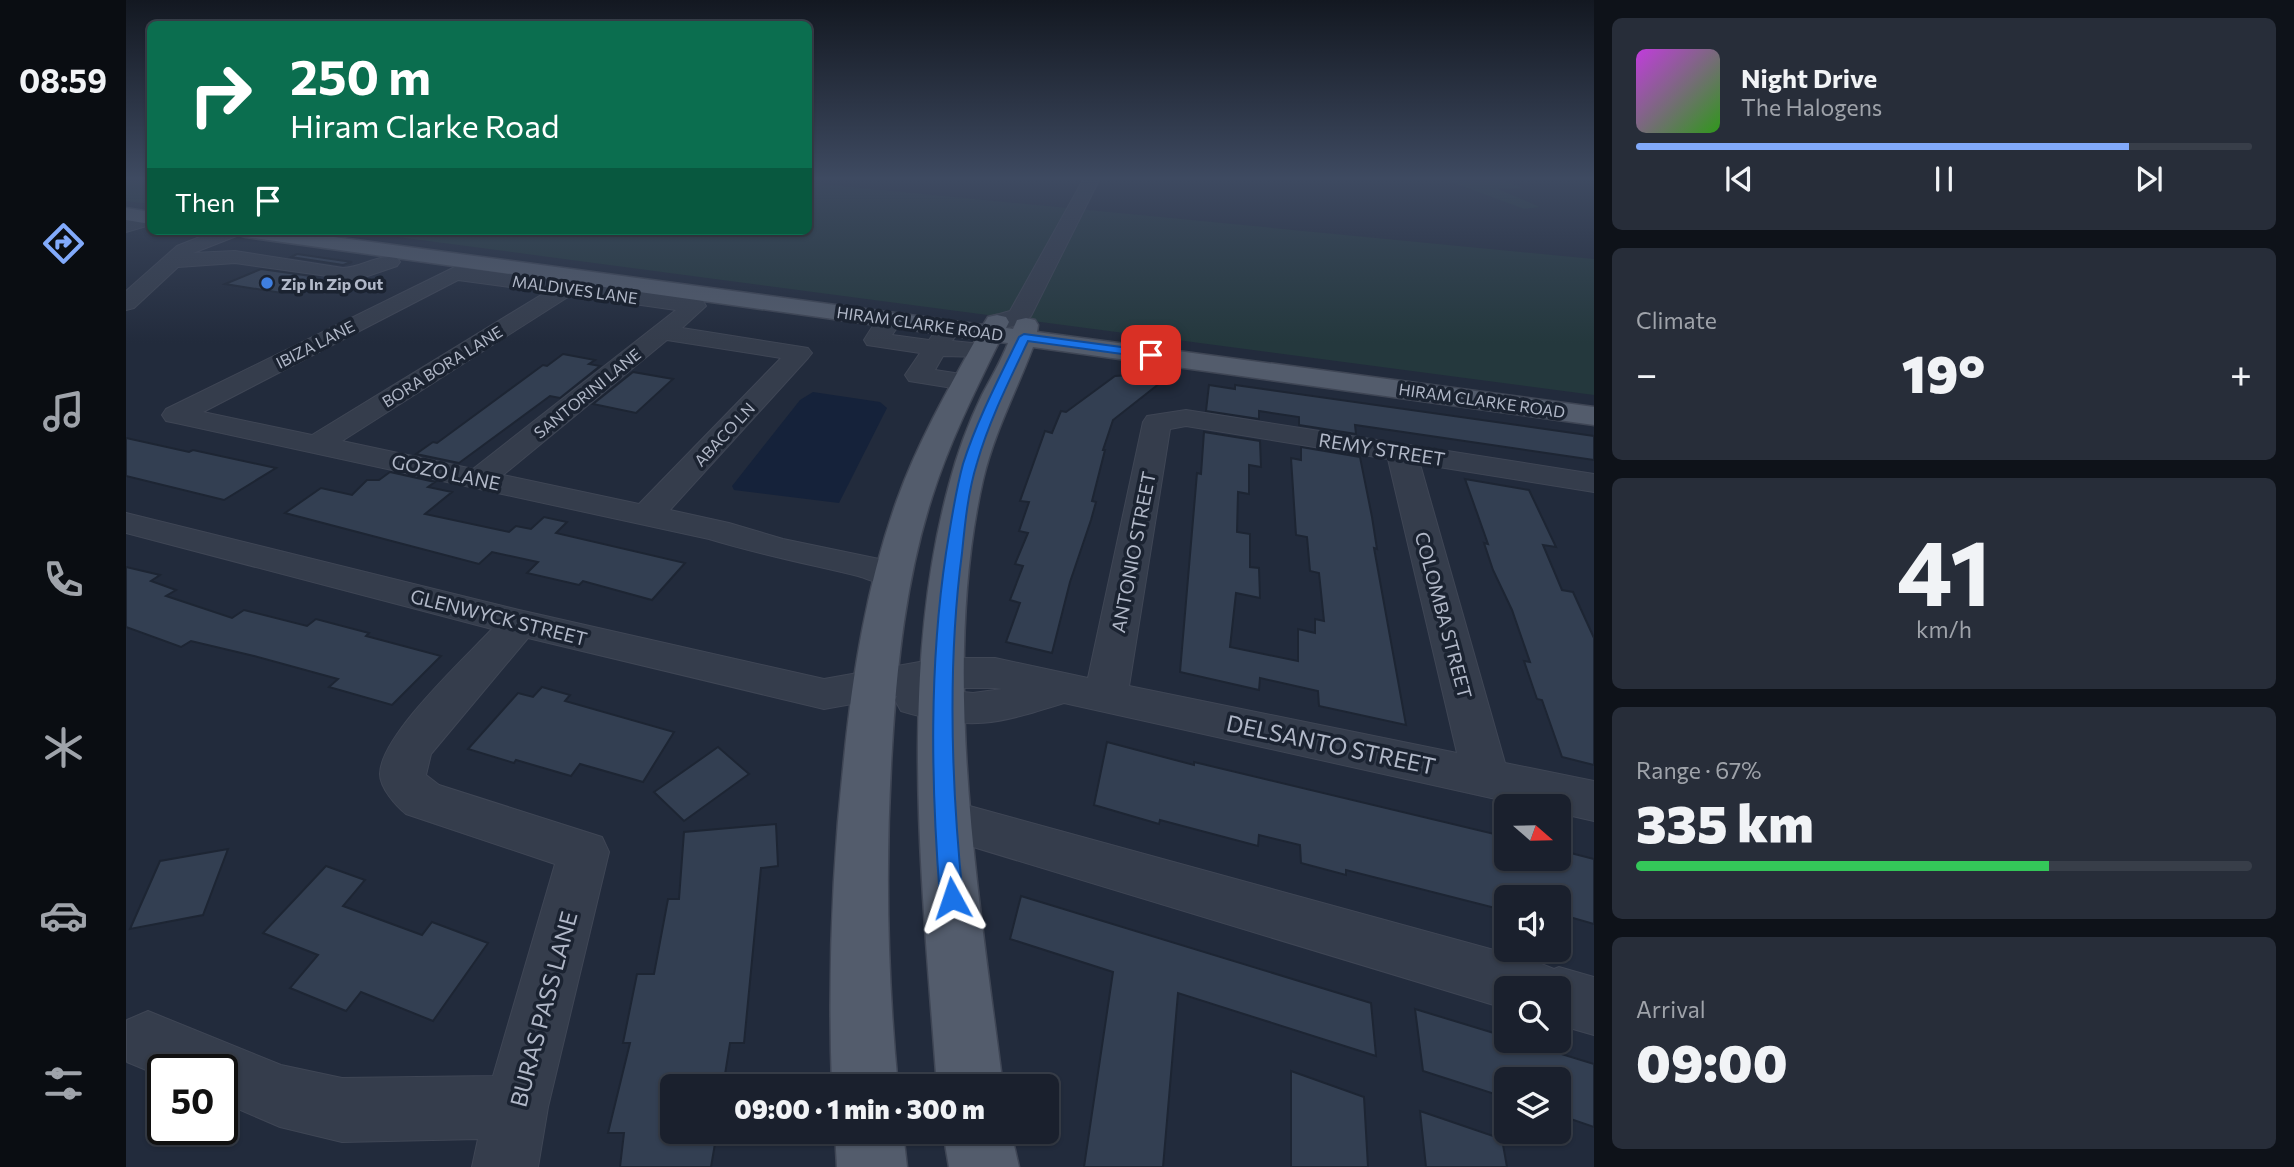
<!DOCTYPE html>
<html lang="en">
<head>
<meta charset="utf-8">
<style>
  :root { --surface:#1a202d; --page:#272d39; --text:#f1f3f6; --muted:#9fa3aa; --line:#383e49; --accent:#82aafb }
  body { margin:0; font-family:Commissioner,sans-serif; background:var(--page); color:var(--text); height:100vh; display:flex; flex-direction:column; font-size:26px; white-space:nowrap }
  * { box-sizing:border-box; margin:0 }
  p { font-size:23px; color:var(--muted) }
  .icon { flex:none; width:38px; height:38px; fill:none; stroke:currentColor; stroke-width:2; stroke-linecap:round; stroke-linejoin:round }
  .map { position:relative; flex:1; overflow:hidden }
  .sheet { display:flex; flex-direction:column; gap:18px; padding:18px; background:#0e1219; width:700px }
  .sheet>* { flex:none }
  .top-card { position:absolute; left:21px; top:21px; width:665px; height:214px; border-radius:10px; box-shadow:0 2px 5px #0004,0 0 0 2px var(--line); background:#0b6e4f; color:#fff; overflow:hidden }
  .needle { width:46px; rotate:110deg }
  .buttons { position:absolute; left:1368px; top:794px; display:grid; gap:14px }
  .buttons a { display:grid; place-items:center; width:77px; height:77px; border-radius:10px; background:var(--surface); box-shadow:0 2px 5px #0004,0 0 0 2px var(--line); font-size:35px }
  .speed { position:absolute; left:21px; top:1054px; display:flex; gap:14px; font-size:35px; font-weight:700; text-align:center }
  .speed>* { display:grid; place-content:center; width:91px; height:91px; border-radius:50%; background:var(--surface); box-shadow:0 2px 5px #0004,0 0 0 2px var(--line); line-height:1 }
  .speed .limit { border:4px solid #111; border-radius:10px; background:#fff; color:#111 }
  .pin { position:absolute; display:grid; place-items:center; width:60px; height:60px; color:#fff; margin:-30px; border-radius:14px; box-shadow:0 4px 10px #0006 }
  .me { position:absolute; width:77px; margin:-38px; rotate:355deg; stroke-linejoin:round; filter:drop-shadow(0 0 5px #0008) }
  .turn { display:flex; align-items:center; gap:24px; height:147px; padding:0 28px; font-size:32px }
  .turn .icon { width:91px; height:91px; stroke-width:2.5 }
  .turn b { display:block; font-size:49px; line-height:60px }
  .then { display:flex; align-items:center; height:66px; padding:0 28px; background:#0003; gap:14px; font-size:26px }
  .big { font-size:52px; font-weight:800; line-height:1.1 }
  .sheet .tile { flex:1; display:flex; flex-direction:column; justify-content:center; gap:10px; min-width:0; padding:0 24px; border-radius:10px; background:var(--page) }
  .sheet .dial { align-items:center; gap:0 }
  .dial b { font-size:91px; line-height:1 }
  .song { display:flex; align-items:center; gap:21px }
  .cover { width:84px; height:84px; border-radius:10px; background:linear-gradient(135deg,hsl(290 70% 55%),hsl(110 70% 35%)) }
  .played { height:7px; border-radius:4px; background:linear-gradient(90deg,var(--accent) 80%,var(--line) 80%) }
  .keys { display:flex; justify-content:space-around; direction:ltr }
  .heat { display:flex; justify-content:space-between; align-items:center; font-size:38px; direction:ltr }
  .charge { height:10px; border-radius:5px; background:linear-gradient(90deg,#34c759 67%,var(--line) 0) }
  .trip { position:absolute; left:534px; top:1074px; width:399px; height:70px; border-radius:10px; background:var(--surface); box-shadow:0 2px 5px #0004,0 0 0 2px var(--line); font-weight:800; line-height:70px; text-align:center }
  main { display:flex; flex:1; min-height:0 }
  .tab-bar { display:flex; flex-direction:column; width:126px; justify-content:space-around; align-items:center; background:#0a0d12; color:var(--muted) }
  .tab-bar .icon { width:49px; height:49px }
  .tab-bar .selected { color:var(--accent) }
  .tab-bar b { font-size:32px; color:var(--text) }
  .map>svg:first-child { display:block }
</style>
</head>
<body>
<main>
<nav class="tab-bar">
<b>08:59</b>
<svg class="icon selected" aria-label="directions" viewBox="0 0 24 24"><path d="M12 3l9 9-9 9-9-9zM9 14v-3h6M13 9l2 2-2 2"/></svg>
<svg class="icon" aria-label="music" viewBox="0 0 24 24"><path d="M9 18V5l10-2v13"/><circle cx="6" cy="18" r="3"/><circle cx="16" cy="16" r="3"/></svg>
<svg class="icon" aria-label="phone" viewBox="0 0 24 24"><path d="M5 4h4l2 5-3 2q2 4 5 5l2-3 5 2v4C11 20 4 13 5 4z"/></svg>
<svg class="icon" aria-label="climate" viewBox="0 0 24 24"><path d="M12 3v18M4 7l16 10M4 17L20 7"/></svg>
<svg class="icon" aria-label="car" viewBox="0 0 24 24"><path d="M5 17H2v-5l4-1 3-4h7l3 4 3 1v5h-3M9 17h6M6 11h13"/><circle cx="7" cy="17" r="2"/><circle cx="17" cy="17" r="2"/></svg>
<svg class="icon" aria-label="filters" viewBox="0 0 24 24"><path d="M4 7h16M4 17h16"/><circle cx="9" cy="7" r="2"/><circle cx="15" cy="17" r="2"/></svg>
</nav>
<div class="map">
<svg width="1468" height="1167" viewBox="0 0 1468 1167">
  <rect width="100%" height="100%" fill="#222b3c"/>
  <!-- green -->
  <g fill="#24383d">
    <path d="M0,180H24V204L0,201Z"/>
    <path d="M1320,180H1377L1396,188L1372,189L1414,207L1398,209Z"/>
    <path d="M683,183L1468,259V395L226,231H682Z"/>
  </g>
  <!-- water -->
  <path fill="#15223a" d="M687,392L754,402L761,408L713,503L608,490L606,486L674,400Z"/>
  <!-- building -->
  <g fill="#333f52" stroke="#1d2533" stroke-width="2">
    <path d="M171,254L226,262L217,265L165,257Z"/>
    <path d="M135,269L192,277L156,293L99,284Z"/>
    <path d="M437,354L469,360L463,364L474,366L434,398L424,396L333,463L290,454L307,442L311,443L417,365L421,366Z"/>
    <path d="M507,372L547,379L510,413L467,404Z"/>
    <path d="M1048,372L987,420L977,450H979L966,501L970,502L965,520L944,582L926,653L880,642L894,603L884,600L897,566L889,564L902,533L893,531L903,502L894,501L919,431L926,433L935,411L940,412L989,376Z"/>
    <path d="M1083,385L1109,389V385L1468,436V460L1229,425L1230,434L1173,425V417L1133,411V419L1080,411Z"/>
    <path d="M1078,432L1134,441L1135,467L1123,465V494L1112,492L1111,532L1124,534V567L1133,568L1134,598L1110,593L1104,647L1172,661V629L1189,633V619L1198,621L1193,573L1184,571L1181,537L1170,535L1165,458L1175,460V447L1234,457L1246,517L1251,549L1248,548L1280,725L1193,706L1192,691L1134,678L1133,690L1054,672L1071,473L1075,474Z"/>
    <path d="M0,438L63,452L67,450L150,468L98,500L0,476Z"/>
    <path d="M264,472L309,482L302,487L326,492L299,514L383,532L390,526L405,529L418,517L441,522L430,533L559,563L526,600L457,581L453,585L401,573L412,562L366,552L353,564L159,513L195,488L226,495L241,480H253Z"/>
    <path d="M1339,479L1403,490L1430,547L1417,545L1436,590L1447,592L1468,638V765L1436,757L1416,700L1411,699L1398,661L1404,662L1386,610L1367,570L1358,543L1362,544Z"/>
    <path d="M0,567L34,575L25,581L50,590L40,596L106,618L118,610L181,626L190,619L243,633L240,636L315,656L266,705L203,687L212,679L128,656L65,641L55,647L0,627Z"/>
    <path d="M416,687L444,695L439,701L548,732L517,782L454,764L445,776L390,760L388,763L342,749L392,693L407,697Z"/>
    <path d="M981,742L1068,765V762L1381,837V859H1433V850L1468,859V924L1433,914V898H1381V911L1220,870V875L1175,863L1174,845L1133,835L1132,846L1034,820L1033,824L968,805Z"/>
    <path d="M592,747L623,774L558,821L528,792Z"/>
    <path d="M650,824L652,866L635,868L618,1043H604L597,1087H546V1132H591L585,1167H494L498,1133H482L504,1043H497L511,974H528L542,899H553L558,832Z"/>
    <path d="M102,849L77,915L4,929L34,861Z"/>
    <path d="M200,866L239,880L217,906L296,935L306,922L362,943L307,1021L235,992L220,1011L164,988L192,955L137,933Z"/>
    <path d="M895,896L1245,1003L1250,1056L1052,993L1037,1167H958L987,972L884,939Z"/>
    <path d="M1289,1009L1381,1037V1041H1393L1468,1064V1127L1433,1115V1080H1381V1098L1297,1071Z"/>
    <path d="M1165,1071L1238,1097L1242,1167H1165Z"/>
    <path d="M1294,1111L1376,1139L1381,1167H1300Z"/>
  </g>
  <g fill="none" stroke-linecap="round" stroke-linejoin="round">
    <defs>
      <g id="minor">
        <path d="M957,180H973L905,316C897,326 875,330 863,327L859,322L863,317L884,311Z"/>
        <path d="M24,214V225L0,232V220Z"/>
        <path d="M89,231H115L113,235L67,253L109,251L217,268C235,268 253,253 271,258L274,262L271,266L230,280L109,263L52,267L8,308L0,310V291L51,246Z"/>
        <path d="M329,267L569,299L577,301L580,306L556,328L682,348L686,353L682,358L544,510L603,523L657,539L758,560L779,568L784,576L779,584C760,589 749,581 732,576C682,564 632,554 583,539L50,423L40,421L36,415L40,409ZM332,280L420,292L186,435L77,412ZM445,295L550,310L347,469L216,441ZM541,340L655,358L513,504L377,475Z"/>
        <path d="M765,312L773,314L777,319L766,335L803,340L813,326L821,324L829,326L833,331L826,341L866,345L869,350L866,355L857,357L817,356L809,370L848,376L852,382L848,388L839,390L783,381L779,375L794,353L741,345L738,340C745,329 752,315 765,312Z"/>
        <path d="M1060,410L1468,474V492L1294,464L1379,763L1468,781V821L1433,813V807H1406L938,703C871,724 845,732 775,711L769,700L771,696L698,709L402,638L305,754L300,775L313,785L476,837L483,852L422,1107L412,1167H346L352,1139L216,1142L154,1127L96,1102V1069H37V1077L1,1062V1020L22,1011L155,1065L216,1078L367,1076L429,864L280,814C270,806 254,788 254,774C254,736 339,658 366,629L0,533V513L393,610L698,679L816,658H869L962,678L1017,422L1021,416ZM1060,426L1262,459L1331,753L1003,686L1044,429ZM816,688H869L876,689L847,693L808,689Z"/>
        <path d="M818,799L1408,961L1428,969L1433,967L1468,977V1035L1433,1025V989H1381V1009L801,833L794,819L801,805Z"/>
      </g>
      <g id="major">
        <path d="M0,208L24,212V224L0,220Z"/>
        <path d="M110,231H164L857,325L862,317L871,315L880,317L883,322L880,328L887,329L891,320L900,318L909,320L912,325L911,332L1468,407V425L907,347C890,392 868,433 857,480C814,669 853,896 877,1087H811C797,891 771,677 823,485C831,454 842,424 856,395C865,378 875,361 882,343L873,342C848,393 823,443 806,497C780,578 771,664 766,748C759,861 761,974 772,1087H706C702,977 706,868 718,759C727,671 741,584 771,500C791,444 821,391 850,339L120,237L113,235Z"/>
        <path d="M709,1132H777L781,1167H711Z"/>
        <path d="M817,1132H885L893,1167H823Z"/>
      </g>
    </defs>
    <!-- minor casing -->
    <use href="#minor" stroke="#3f4655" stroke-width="2"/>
    <!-- major casing -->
    <use href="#major" stroke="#3f4655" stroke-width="3"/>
    <!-- minor -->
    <use href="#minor" fill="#353d4c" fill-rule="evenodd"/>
    <!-- major -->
    <use href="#major" fill="#535c6c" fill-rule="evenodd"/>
  </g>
  <!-- sky -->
  <linearGradient id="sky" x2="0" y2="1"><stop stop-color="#131821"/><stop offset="0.52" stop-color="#3e4a61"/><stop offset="1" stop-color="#3e4a61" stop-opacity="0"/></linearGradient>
  <rect width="1468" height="343" fill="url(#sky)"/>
  <!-- route -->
  <path fill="#1a73e8" stroke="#114b97" stroke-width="2" d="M898,334L1025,351L1030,355L1025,358L902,341C883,381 863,421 851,463C842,492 839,523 836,553C821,667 825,783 837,898L834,905L826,908L818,905L814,898C805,783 803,667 820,553C825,523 829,493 837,464C851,420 873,378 893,337Z"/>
  <!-- markers -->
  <circle fill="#3f7fe0" stroke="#1b2331" stroke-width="2.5" cx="141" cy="283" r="7"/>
  <g text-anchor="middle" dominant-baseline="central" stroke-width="7" stroke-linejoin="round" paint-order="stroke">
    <!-- far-poi labels -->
    <g font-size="16" font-weight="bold" fill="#b1b8c8" stroke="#1b2331" text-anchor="start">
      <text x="155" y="283">Zip In Zip Out</text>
    </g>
    <!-- far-street labels -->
    <g font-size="16" fill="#b1b8c8" stroke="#1b2331">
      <text transform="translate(449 289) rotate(8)">MALDIVES LANE</text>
      <text transform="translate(794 323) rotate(8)">HIRAM CLARKE ROAD</text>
      <text transform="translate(189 344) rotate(-27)">IBIZA LANE</text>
      <text transform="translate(316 366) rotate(-32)">BORA BORA LANE</text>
      <text transform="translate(461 393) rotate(-39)">SANTORINI LANE</text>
      <text transform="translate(1356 400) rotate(8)">HIRAM CLARKE ROAD</text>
      <text transform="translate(598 434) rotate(-47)">ABACO LN</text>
    </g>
    <!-- street labels -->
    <g font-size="19" fill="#b1b8c8" stroke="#1b2331">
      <text transform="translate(1256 449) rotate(9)">REMY STREET</text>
      <text transform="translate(320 472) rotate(12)">GOZO LANE</text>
      <text transform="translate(1007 552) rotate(-79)">ANTONIO STREET</text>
      <text transform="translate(1318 615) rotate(75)">COLOMBA STREET</text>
      <text transform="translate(373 617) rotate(14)">GLENWYCK STREET</text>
    </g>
    <!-- near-street labels -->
    <g font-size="23" fill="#b1b8c8" stroke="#1b2331">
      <text transform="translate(1205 744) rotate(12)">DELSANTO STREET</text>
      <text transform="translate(417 1009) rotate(-75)">BURAS PASS LANE</text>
    </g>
  </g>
</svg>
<div class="buttons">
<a><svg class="needle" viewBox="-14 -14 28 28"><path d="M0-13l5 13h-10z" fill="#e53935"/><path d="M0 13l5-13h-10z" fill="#9fa3aa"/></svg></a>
<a><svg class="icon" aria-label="sound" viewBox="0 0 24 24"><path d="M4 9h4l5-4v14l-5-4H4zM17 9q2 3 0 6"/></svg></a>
<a><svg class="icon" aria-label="search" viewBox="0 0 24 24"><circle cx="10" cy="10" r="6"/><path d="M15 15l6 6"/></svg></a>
<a><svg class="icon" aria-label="layers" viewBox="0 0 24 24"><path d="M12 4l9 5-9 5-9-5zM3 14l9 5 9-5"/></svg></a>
</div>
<div class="speed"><div class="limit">50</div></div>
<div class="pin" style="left:1025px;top:355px;background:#d93025"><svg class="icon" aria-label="arrive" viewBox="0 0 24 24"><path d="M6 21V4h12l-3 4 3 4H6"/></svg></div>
<svg class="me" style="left:826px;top:898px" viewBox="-20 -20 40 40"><path d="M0-17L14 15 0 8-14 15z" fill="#1a73e8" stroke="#fff" stroke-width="4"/></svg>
<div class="trip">09:00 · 1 min · 300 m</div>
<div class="top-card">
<div class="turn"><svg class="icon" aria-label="right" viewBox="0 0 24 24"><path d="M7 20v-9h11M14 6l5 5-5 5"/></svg><div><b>250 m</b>Hiram Clarke Road</div></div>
<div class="then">Then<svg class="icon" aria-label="arrive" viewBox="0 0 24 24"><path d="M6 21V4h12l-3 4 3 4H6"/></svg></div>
</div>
</div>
<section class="sheet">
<div class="tile">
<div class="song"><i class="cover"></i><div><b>Night Drive</b><p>The Halogens</p></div></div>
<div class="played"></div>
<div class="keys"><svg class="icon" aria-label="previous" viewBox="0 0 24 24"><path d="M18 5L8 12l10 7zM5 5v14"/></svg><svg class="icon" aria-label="pause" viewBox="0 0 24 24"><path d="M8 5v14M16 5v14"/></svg><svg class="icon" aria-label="next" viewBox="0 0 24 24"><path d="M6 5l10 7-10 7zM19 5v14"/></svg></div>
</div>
<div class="tile"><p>Climate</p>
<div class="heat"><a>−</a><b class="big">19°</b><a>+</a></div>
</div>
<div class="tile dial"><b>41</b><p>km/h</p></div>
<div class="tile"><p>Range · 67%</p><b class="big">335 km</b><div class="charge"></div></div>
<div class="tile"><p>Arrival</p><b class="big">09:00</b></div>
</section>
</main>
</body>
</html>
